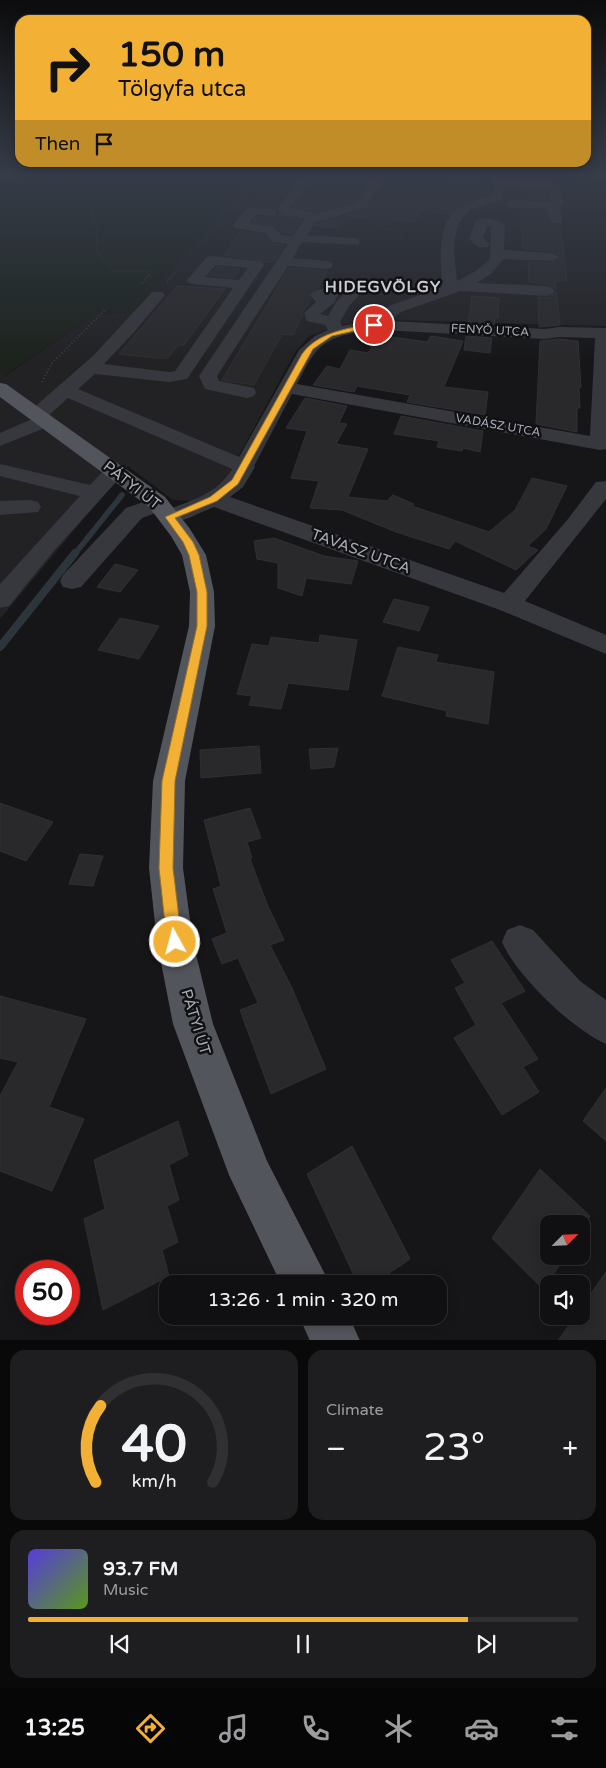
<!DOCTYPE html>
<html lang="en">
<head>
<meta charset="utf-8">
<style>
  :root { --surface:#101012; --page:#1e1e20; --text:#f1f3f6; --muted:#9c9d9f; --line:#303032; --accent:#f2b134 }
  body { margin:0; font-family:"Varela Round",sans-serif; background:var(--page); color:var(--text); height:100vh; display:flex; flex-direction:column; font-size:19px; white-space:nowrap }
  * { box-sizing:border-box; margin:0 }
  p { font-size:16px; color:var(--muted) }
  .icon { flex:none; width:28px; height:28px; fill:none; stroke:currentColor; stroke-width:2; stroke-linecap:round; stroke-linejoin:round }
  .map { position:relative; height:1340px; overflow:hidden }
  .drawer { display:flex; flex-direction:column; gap:10px; padding:10px; background:#09090a; flex:1 }
  .drawer>* { flex:none }
  .banner { position:absolute; left:15px; top:15px; width:576px; height:152px; border-radius:15px; box-shadow:0 2px 12px #0003,0 0 0 1px var(--line); background:#f2b134; color:#111; overflow:hidden }
  .needle { width:32px; rotate:66deg }
  .controls { position:absolute; left:540px; top:1215px; display:grid; gap:10px }
  .controls a { display:grid; place-items:center; width:50px; height:50px; border-radius:10px; background:var(--surface); box-shadow:0 2px 12px #0003,0 0 0 1px var(--line); font-size:25px }
  .speed { position:absolute; left:15px; top:1260px; display:flex; gap:10px; font-size:25px; font-weight:700; text-align:center }
  .speed>* { display:grid; place-content:center; width:65px; height:65px; border-radius:50%; background:var(--surface); box-shadow:0 2px 12px #0003,0 0 0 1px var(--line); line-height:1 }
  .speed .limit { border:8px solid #d22; background:#fff; color:#111 }
  .pin { position:absolute; display:grid; place-items:center; width:42px; height:42px; color:#fff; margin:-21px; border:2px solid #fff; border-radius:50%; box-shadow:0 1px 5px #0007 }
  .me { position:absolute; width:55px; margin:-28px; rotate:353deg; stroke-linejoin:round; filter:drop-shadow(0 0 4px #0008) }
  .turn { display:flex; align-items:center; gap:18px; height:105px; padding:0 20px; font-size:22px }
  .turn .icon { width:65px; height:65px; stroke-width:2.5 }
  .turn b { display:block; font-size:35px; line-height:42px }
  .then { display:flex; align-items:center; height:48px; padding:0 20px; background:#0003; gap:10px; font-size:19px }
  .big { font-size:38px; font-weight:600; line-height:1.1 }
  .drawer .card { flex:1; display:flex; flex-direction:column; justify-content:center; gap:8px; min-width:0; padding:0 18px; border-radius:15px; background:var(--page) }
  .drawer .dial { align-items:center; gap:0 }
  .dial svg { height:130px; overflow:visible; fill:none; stroke:var(--line); stroke-width:7; stroke-linecap:round; text-anchor:middle }
  .dial text { fill:var(--text); stroke:none }
  .song { display:flex; align-items:center; gap:15px }
  .cover { width:60px; height:60px; border-radius:8px; background:linear-gradient(135deg,hsl(250 70% 55%),hsl(90 70% 35%)) }
  .played { height:5px; border-radius:2px; background:linear-gradient(90deg,var(--accent) 80%,var(--line) 80%) }
  .keys { display:flex; justify-content:space-around; direction:ltr }
  .heat { display:flex; justify-content:space-between; align-items:center; font-size:28px; direction:ltr }
  .drawer .tiles { flex:1; display:grid; gap:10px; grid-template-columns:1fr 1fr }
  .card:last-child { grid-column:span 2 }
  .trip { position:absolute; left:159px; top:1275px; width:288px; height:50px; border-radius:15px; background:var(--surface); box-shadow:0 2px 12px #0003,0 0 0 1px var(--line); font-weight:600; line-height:50px; text-align:center }
  .dock { display:flex; height:80px; justify-content:space-around; align-items:center; background:#060607; color:var(--muted) }
  .dock .icon { width:35px; height:35px }
  .dock .on { color:var(--accent) }
  .dock b { font-size:22px; color:var(--text) }
  .map>svg:first-child { display:block }
</style>
</head>
<body>
<div class="map">
<svg width="606" height="1341" viewBox="0 0 606 1341">
  <rect width="100%" height="100%" fill="#161618"/>
  <!-- built -->
  <path fill="#222225" d="M256,176H606V326L388,320L341,325L309,336L296,351L224,483L207,496L193,501L173,500L128,466L0,619V373L5,376L95,314L134,312L235,194L234,192L245,180L254,179Z"/>
  <!-- green -->
  <path fill="#1c231d" d="M0,176H256L254,179L245,180L234,192L235,194L134,312L95,314L4,376L0,373Z"/>
  <g fill="none" stroke-linecap="round" stroke-linejoin="round">
    <!-- stream-far1 -->
    <path stroke="#2c353c" stroke-width="5.5" d="M74,555L122,495"/>
    <!-- stream -->
    <path stroke="#2c353c" stroke-width="8" d="M0,647L75,553"/>
  </g>
  <!-- building -->
  <g fill="#29292c" stroke="#303034">
    <path d="M317,176H368L358,189H362L355,201L320,211L293,207Z"/>
    <path d="M450,179L481,182L476,198L459,205L450,215L421,210L415,222L346,216L339,228L315,226L317,224L366,210L370,204L436,193L437,189L446,190Z"/>
    <path d="M520,190L543,191V197H549L550,200L520,199Z"/>
    <path d="M520,210L546,211L550,224L561,226L567,281H555L556,289L548,284L529,282L528,262L552,263L561,256L552,251L523,249L522,230H520Z"/>
    <path d="M280,215L302,219L292,234L282,233L274,225L252,222L256,217Z"/>
    <path d="M241,231L264,235L272,244L285,245L273,263L224,255L234,243H231Z"/>
    <path d="M217,267L240,269L233,278L209,275Z"/>
    <path d="M289,268L327,271L318,288L309,294L311,299L302,313L303,315L293,335L282,334L254,385L222,380Z"/>
    <path d="M177,286L225,289L184,345H178L167,359L119,354Z"/>
    <path d="M556,292L560,325L539,327L538,297L548,298Z"/>
    <path d="M472,296L499,298L498,318H495L494,324L468,323Z"/>
    <path d="M431,336L463,341L444,387L488,392L485,415L407,402L410,395L357,386L354,392L313,385L327,366L340,369L350,350L368,353L377,338L391,340L393,337L427,342Z"/>
    <path d="M466,336L492,338L490,353L464,350Z"/>
    <path d="M559,339L578,341L581,387H579L580,408H577V432L536,424L540,341Z"/>
    <path d="M305,398L347,406L339,423L347,424L336,444L368,449L348,497L387,501L393,495L414,504L412,506L489,532L515,510L532,478L567,486L546,529L528,546L538,550L516,570L455,541L449,549L396,532L342,510L310,508L319,481L291,478L307,431L286,428Z"/>
    <path d="M401,416L483,431L480,452L463,448L462,451L437,447L439,441L394,434Z"/>
    <path d="M274,538L324,556L358,561L351,584L306,578L302,596L278,588V563L257,559L254,541Z"/>
    <path d="M115,564L138,570L120,592L97,587Z"/>
    <path d="M394,599L429,607L419,631L383,622Z"/>
    <path d="M120,618L159,626L139,659L98,650Z"/>
    <path d="M320,635L357,640L348,690L288,683L281,709L249,705L252,696L237,694L252,644L269,646L271,637L319,643Z"/>
    <path d="M398,647L438,655L436,662L494,672L488,724L446,716L447,711L382,696Z"/>
    <path d="M259,746L261,773L201,778L200,750Z"/>
    <path d="M338,748L334,767L311,769L309,749Z"/>
    <path d="M0,803L53,822L26,861L0,851Z"/>
    <path d="M250,808L261,838L247,842L252,858L250,859L267,904L284,940L270,945L292,988L326,1069L271,1094L240,1010L258,1003L238,958L222,964L212,939L227,933L213,889L221,886L204,820Z"/>
    <path d="M80,854L103,856L93,886L69,884Z"/>
    <path d="M492,941L525,991L501,1003L538,1059L523,1067L539,1092L502,1115L454,1038L476,1025L455,988L465,983L451,960Z"/>
    <path d="M0,996L86,1019L49,1107L84,1119L52,1191L0,1171V1096L18,1062L0,1058Z"/>
    <path d="M606,1088V1141L583,1121Z"/>
    <path d="M178,1121L188,1155L169,1165L179,1200L167,1206L178,1242L162,1250L169,1276L103,1310L84,1219L105,1209L94,1160Z"/>
    <path d="M352,1146L410,1259L373,1284H358L307,1174Z"/>
    <path d="M540,1169L590,1216L581,1231V1224H549V1256H565L544,1290L492,1238Z"/>
    <path d="M606,1272V1341H558L575,1316H581V1308Z"/>
  </g>
  <g fill="none" stroke-linecap="round" stroke-linejoin="round">
    <!-- path-far1 -->
    <g stroke="#3d3f44" stroke-width="1" stroke-dasharray="1 2" stroke-linecap="butt">
      <path d="M97,176L98,190L91,213L97,229L96,247L102,259L114,271H148L149,273"/>
      <path d="M248,176V189"/>
      <path d="M241,198L260,176"/>
      <path d="M374,218L382,228L404,233L401,240"/>
      <path d="M198,246L220,221"/>
    </g>
    <!-- path -->
    <g stroke="#3d3f44" stroke-width="2" stroke-dasharray="1 2.5" stroke-linecap="butt">
      <path d="M167,282L176,272"/>
      <path d="M142,283L149,275L148,272"/>
      <path d="M42,382L52,363L106,309"/>
    </g>
    <!-- minor -->
    <g fill="#37383d" fill-rule="evenodd">
      <path d="M303,176H315L290,208L320,213L357,202L373,176H384L366,208L316,222L307,235L353,238L358,239L360,242L358,245L302,242L293,258L326,261L331,262L333,265L331,268L326,269L288,266L217,376L219,381L254,388L256,392L254,396L247,398L205,389L199,376L288,244L272,242L265,233L235,228L233,225L248,208L275,209L277,212L275,215H255L249,223L274,227L281,235L293,236L305,218L283,215L277,209Z"/>
      <path d="M491,176H501L503,180L549,182L559,185L564,204L560,207L562,220L561,223H551L547,209L512,208L506,204L512,200L552,202L549,190L506,187L502,199C492,203 480,205 470,211C448,225 455,260 457,281L476,271L490,259L491,227L487,226L483,238L490,244L488,247H478L469,239L476,220L486,218L503,222L505,225L504,250L552,253L559,257L552,261L504,259L492,273L477,283L547,286L552,288L555,291L552,294L547,296L460,291L401,312L390,321L545,329L559,327L606,328V449L600,450L292,394L254,466L255,467L243,487L230,497L504,593L568,519L596,482L606,481V499L525,601L606,635V654L500,610L214,507C198,513 178,526 161,522L158,517L161,512C187,502 217,495 232,469L68,398L48,416L52,417L55,421L52,425L0,446V433L32,419L27,415L30,411L94,355L152,292H162L165,295L135,331L104,364L169,372L175,371L233,288L194,284L189,283L187,280L207,257L212,256L257,261L262,262L264,265L187,379L169,382L95,374L78,389L239,457L299,350L315,336L328,330L325,325L307,321L304,313L316,302L310,295C315,289 326,287 333,289L338,295L334,303L320,314L328,316L337,301L353,285H363L366,288L349,306L340,322L342,326L369,321L389,306L442,287C441,261 435,224 460,207C470,200 482,199 492,194L494,187ZM216,265L248,268L239,280L205,277ZM383,330L545,339L559,337L595,338L590,436L297,384C302,375 306,365 312,357C327,334 358,331 383,330Z"/>
      <path d="M0,464L90,485C100,475 107,463 122,467L126,471L53,552L9,606L0,608V584L80,496L0,476Z"/>
      <path d="M158,497L166,499L169,504L166,509L142,518L81,587L72,589L63,587L60,581L63,575L126,508Z"/>
      <path d="M30,500L38,502L41,507L38,512L0,515V501Z"/>
      <path d="M520,925L533,930L580,981L606,1000V1044C573,1030 516,975 502,942L507,930Z"/>
    </g>
    <!-- major -->
    <g fill="#53555c" fill-rule="evenodd">
      <path d="M0,383L6,384L165,497L190,529L206,555L214,592L215,626L185,781L183,868L193,942L213,1024L267,1161L330,1284H281L229,1175L173,1024L157,942L149,868L153,781L189,626L190,592L182,555L171,536L149,507L0,397Z"/>
      <path d="M299,1316H349L360,1341H310Z"/>
    </g>
  </g>
  <!-- sky -->
  <linearGradient id="sky" x2="0" y2="1"><stop stop-color="#0c0c0d"/><stop offset="0.48" stop-color="#363c48"/><stop offset="1" stop-color="#363c48" stop-opacity="0"/></linearGradient>
  <rect width="606" height="363" fill="url(#sky)"/>
  <!-- route -->
  <path fill="#f2b134" stroke="#9d7322" d="M374,323L377,325L376,326L332,336L313,349L238,484L217,501L175,518L193,542L199,555L207,592V626L175,781L173,868L182,942L180,947L175,949L169,947L167,942L159,868L162,781L197,626V592L189,555L183,542L165,517L210,497L232,480L302,354C319,331 348,329 374,323Z"/>
  <g text-anchor="middle" dominant-baseline="central" stroke-width="5" stroke-linejoin="round" paint-order="stroke">
    <!-- far-street labels -->
    <g font-size="12" fill="#a8adb8" stroke="#111113">
      <text transform="translate(490 330) rotate(3)">FENYŐ UTCA</text>
      <text transform="translate(498 425) rotate(10)">VADÁSZ UTCA</text>
    </g>
    <!-- street labels -->
    <g font-size="15" fill="#a8adb8" stroke="#111113">
      <text transform="translate(132 485) rotate(38)">PÁTYI ÚT</text>
      <text transform="translate(361 551) rotate(20)">TAVASZ UTCA</text>
      <text transform="translate(196 1022) rotate(73)">PÁTYI ÚT</text>
    </g>
    <!-- far-district labels -->
    <g font-size="16" font-weight="bold" letter-spacing="1" fill="#c9ccd4" stroke="#111113">
      <text x="383" y="287">HIDEGVÖLGY</text>
    </g>
  </g>
</svg>
<div class="controls">
<a><svg class="needle" viewBox="-14 -14 28 28"><path d="M0-13l5 13h-10z" fill="#e53935"/><path d="M0 13l5-13h-10z" fill="#9c9d9f"/></svg></a>
<a><svg class="icon" aria-label="sound" viewBox="0 0 24 24"><path d="M4 9h4l5-4v14l-5-4H4zM17 9q2 3 0 6"/></svg></a>
</div>
<div class="speed"><div class="limit">50</div></div>
<div class="pin" style="left:374px;top:325px;background:#d93025"><svg class="icon" aria-label="arrive" viewBox="0 0 24 24"><path d="M6 21V4h12l-3 4 3 4H6"/></svg></div>
<svg class="me" style="left:175px;top:942px" viewBox="-20 -20 40 40"><circle r="17" fill="#f2b134" stroke="#fff" stroke-width="3"/><path d="M0-11L8 9 0 5-8 9z" fill="#fff"/></svg>
<div class="trip">13:26 · 1 min · 320 m</div>
<div class="banner">
<div class="turn"><svg class="icon" aria-label="right" viewBox="0 0 24 24"><path d="M7 20v-9h11M14 6l5 5-5 5"/></svg><div><b>150 m</b>Tölgyfa utca</div></div>
<div class="then">Then<svg class="icon" aria-label="arrive" viewBox="0 0 24 24"><path d="M6 21V4h12l-3 4 3 4H6"/></svg></div>
</div>
</div>
<section class="drawer">
<div class="tiles">
<div class="card dial"><svg viewBox="0 0 100 80">
<path d="M14 69A42 42 0 1 1 86 69"/>
<path d="M14 69A42 42 0 0 1 17 22" stroke="#f2b134"/>
<text x="50" y="56" font-size="32" font-weight="700">40</text>
<text x="50" y="72" font-size="11">km/h</text>
</svg></div>
<div class="card"><p>Climate</p>
<div class="heat"><a>−</a><b class="big">23°</b><a>+</a></div>
</div>
<div class="card">
<div class="song"><i class="cover"></i><div><b>93.7 FM</b><p>Music</p></div></div>
<div class="played"></div>
<div class="keys"><svg class="icon" aria-label="previous" viewBox="0 0 24 24"><path d="M18 5L8 12l10 7zM5 5v14"/></svg><svg class="icon" aria-label="pause" viewBox="0 0 24 24"><path d="M8 5v14M16 5v14"/></svg><svg class="icon" aria-label="next" viewBox="0 0 24 24"><path d="M6 5l10 7-10 7zM19 5v14"/></svg></div>
</div>
</div>
</section>
<nav class="dock">
<b>13:25</b>
<svg class="icon on" aria-label="directions" viewBox="0 0 24 24"><path d="M12 3l9 9-9 9-9-9zM9 14v-3h6M13 9l2 2-2 2"/></svg>
<svg class="icon" aria-label="music" viewBox="0 0 24 24"><path d="M9 18V5l10-2v13"/><circle cx="6" cy="18" r="3"/><circle cx="16" cy="16" r="3"/></svg>
<svg class="icon" aria-label="phone" viewBox="0 0 24 24"><path d="M5 4h4l2 5-3 2q2 4 5 5l2-3 5 2v4C11 20 4 13 5 4z"/></svg>
<svg class="icon" aria-label="climate" viewBox="0 0 24 24"><path d="M12 3v18M4 7l16 10M4 17L20 7"/></svg>
<svg class="icon" aria-label="car" viewBox="0 0 24 24"><path d="M5 17H2v-5l4-1 3-4h7l3 4 3 1v5h-3M9 17h6M6 11h13"/><circle cx="7" cy="17" r="2"/><circle cx="17" cy="17" r="2"/></svg>
<svg class="icon" aria-label="filters" viewBox="0 0 24 24"><path d="M4 7h16M4 17h16"/><circle cx="9" cy="7" r="2"/><circle cx="15" cy="17" r="2"/></svg>
</nav>
</body>
</html>
